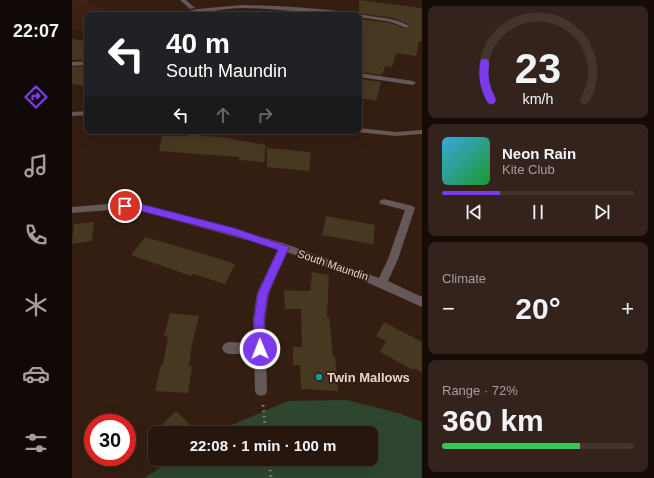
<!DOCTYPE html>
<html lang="en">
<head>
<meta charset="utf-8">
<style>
  :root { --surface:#27160e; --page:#33231c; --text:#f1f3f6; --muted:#a49f9e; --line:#43352e; --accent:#7c3aed }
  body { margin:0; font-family:Arial,sans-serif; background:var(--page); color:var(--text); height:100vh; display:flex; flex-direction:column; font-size:15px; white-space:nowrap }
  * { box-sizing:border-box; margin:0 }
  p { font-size:13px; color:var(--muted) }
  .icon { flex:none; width:22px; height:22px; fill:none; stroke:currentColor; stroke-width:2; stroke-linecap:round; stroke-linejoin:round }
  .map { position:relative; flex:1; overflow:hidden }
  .side { display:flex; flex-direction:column; gap:6px; padding:6px; background:#150c08; width:232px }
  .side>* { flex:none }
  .top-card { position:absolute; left:12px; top:12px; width:278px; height:122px; border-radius:8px; box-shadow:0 4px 16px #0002,0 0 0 1px var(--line); background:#202124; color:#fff; overflow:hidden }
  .speed { position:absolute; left:12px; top:414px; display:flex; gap:8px; font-size:20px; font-weight:700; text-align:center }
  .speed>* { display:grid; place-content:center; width:52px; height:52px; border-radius:50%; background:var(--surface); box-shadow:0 4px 16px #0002,0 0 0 1px var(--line); line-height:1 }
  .speed .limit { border:6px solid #d22; background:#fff; color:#111 }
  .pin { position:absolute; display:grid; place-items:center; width:34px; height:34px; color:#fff; margin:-17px; border:2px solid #fff; border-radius:50%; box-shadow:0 1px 4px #0007 }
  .me { position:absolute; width:44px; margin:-22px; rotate:359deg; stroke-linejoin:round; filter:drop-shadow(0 0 3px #0008) }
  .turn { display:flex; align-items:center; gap:14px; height:84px; padding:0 16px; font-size:18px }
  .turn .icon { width:52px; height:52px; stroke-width:2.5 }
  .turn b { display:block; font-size:28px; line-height:34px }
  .lanes { display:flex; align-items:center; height:38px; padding:0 16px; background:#0003; justify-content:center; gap:20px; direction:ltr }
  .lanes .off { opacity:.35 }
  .big { font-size:30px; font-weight:700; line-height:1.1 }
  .side .card { flex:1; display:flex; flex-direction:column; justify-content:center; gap:6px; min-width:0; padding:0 14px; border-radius:8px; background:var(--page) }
  .side .dial { align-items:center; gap:0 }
  .dial svg { height:104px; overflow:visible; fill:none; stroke:var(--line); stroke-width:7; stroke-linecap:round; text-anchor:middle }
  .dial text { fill:var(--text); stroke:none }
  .song { display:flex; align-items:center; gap:12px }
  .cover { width:48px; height:48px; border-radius:6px; background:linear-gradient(135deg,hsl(200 70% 55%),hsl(130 70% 35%)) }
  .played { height:4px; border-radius:2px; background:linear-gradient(90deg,var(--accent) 30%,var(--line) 30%) }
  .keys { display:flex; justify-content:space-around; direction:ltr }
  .heat { display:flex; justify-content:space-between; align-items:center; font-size:22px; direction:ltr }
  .charge { height:6px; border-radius:3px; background:linear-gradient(90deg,#34c759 72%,var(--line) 0) }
  .trip { position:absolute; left:76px; top:426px; width:230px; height:40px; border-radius:8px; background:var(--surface); box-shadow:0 4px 16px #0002,0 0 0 1px var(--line); font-weight:700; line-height:40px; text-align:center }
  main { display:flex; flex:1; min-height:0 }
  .tab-bar { display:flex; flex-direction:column; width:72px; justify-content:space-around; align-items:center; background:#100906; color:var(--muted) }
  .tab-bar .icon { width:28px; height:28px }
  .tab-bar .on { color:var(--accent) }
  .tab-bar b { font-size:18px; color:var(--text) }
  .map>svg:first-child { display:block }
</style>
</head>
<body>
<main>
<nav class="tab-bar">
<b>22:07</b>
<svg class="icon on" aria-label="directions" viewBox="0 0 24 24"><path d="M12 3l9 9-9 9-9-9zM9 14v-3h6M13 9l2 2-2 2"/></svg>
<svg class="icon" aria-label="music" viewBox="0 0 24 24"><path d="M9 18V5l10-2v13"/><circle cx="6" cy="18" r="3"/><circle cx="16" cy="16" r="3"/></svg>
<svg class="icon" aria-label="phone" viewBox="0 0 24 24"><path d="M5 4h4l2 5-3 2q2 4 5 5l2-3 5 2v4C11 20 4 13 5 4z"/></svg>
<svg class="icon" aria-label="climate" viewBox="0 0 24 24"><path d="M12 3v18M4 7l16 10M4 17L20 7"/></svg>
<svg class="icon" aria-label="car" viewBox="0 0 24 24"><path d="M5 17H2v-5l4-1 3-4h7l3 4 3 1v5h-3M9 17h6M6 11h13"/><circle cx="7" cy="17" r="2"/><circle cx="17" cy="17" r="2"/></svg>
<svg class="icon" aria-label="filters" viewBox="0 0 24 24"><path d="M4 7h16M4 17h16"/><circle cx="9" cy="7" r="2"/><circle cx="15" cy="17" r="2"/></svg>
</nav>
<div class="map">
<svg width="350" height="478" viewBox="0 0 350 478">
  <rect width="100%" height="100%" fill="#341e12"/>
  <!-- built -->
  <path fill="#3e2112" d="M0,0H18L17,3L39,9L32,15H15V29L14,31L0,29Z"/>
  <!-- green -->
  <path fill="#2e4630" d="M274,400L326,413L350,422V478H72L103,459H299V433H145L155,427L216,401Z"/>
  <!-- building -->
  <g fill="#473822">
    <path d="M287,0L350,8V41H347L344,56L324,53L320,67L313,66L310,75L287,72V19L319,23L333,29L338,26L334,23L322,18L287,13Z"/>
    <path d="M0,39L15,41V60H0Z"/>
    <path d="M15,66V87L0,84V67Z"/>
    <path d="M287,79L309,82L304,101L287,98Z"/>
    <path d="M116,132H125L129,136L149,137L194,145L192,162L167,160V157L87,151L90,136H115Z"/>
    <path d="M195,148L239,152L237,171L195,167Z"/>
    <path d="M254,216L303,225L301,244L250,235Z"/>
    <path d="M22,222L20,241L0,244L2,224Z"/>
    <path d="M73,237L132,254L163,264L153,284L121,274L119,276L59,255Z"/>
    <path d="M240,272L257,275L255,317H257L261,356H263L266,391L229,389L228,365H221V347H230L229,309H213L212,290L238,291Z"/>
    <path d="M98,313L127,316L120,344L117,366H120L116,393L83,391L89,365H91L96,337L92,336Z"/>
    <path d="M312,322L350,342V373L342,368L341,370L308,352L314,341L304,336Z"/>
    <path d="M104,411L126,433H82Z"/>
  </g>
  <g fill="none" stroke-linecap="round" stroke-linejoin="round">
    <!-- path -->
    <g stroke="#927f75" stroke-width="3" stroke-dasharray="1.5 4" stroke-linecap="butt">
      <path d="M191,405L194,433"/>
      <path d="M197,459L199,478"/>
    </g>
    <!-- minor -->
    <g fill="#665858" fill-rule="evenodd">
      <path d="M108,0H114L123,8L118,9Z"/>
      <path d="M170,5C215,6 261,9 305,17C315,18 328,20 337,26L334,28L319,22L287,17V15C249,15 211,9 173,8C149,8 125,15 102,15L125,9Z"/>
      <path d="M34,12L41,14L42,15H32V13Z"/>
      <path d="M15,61V65L0,66V62Z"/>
      <path d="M287,73L341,81L344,83L341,85L287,77Z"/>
      <path d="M15,111V115L0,116V112Z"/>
      <path d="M287,128L324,132L350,130V134L324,136L284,132L287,131Z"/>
      <path d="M312,199L341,206L343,208L326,259L316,281L350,297V307L292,281L215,252L197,293L193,319L195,390L194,394L189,396L184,394L183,390L182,354H156L152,352L150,348L152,344L156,342L182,343L181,319L185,293L206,249L70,211L39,210L0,213V207L47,203L77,206L211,243L307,278L316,259L333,210L309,204L307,202L309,200Z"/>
    </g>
  </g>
  <!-- route -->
  <path fill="#7c3aed" stroke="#51269a" d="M53,203H65L162,228L215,246L217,248L196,293L192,319L193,349L191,353L188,354L184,353L182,349V319L186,293L206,250L161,235L65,210L50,209L49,206L50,204Z"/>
  <!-- markers -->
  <circle fill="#0f9aa8" stroke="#341e12" stroke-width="1.5" cx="247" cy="377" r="4"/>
  <g text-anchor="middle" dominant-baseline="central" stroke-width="3.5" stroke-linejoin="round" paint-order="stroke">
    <!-- street labels -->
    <g font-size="11" fill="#e4d5cd" stroke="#341e12">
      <text transform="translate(261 265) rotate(19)">South Maundin</text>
    </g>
    <!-- near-poi labels -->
    <g font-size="13" font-weight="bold" fill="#e4d5cd" stroke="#341e12" text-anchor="start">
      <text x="255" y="377">Twin Mallows</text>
    </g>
  </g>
</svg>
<div class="speed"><div class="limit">30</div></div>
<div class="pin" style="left:53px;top:206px;background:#d93025"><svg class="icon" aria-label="arrive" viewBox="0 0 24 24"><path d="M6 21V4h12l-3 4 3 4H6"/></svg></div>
<svg class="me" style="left:188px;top:349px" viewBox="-20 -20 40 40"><circle r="17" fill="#7c3aed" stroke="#fff" stroke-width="3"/><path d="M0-11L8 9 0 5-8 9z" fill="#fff"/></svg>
<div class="trip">22:08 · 1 min · 100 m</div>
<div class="top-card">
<div class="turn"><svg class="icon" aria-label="left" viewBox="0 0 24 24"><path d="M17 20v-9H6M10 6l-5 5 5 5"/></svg><div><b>40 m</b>South Maundin</div></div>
<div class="lanes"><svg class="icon" aria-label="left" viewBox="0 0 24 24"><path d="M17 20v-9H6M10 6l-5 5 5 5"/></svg><svg class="icon off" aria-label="ahead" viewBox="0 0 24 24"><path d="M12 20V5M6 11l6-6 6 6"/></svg><svg class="icon off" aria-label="right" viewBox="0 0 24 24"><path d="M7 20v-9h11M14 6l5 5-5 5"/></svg></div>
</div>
</div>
<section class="side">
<div class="card dial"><svg viewBox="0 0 100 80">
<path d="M14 69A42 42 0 1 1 86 69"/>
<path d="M14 69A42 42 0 0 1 9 41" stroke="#7c3aed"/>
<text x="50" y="56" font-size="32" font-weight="700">23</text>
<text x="50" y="72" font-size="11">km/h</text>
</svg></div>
<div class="card">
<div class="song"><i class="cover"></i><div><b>Neon Rain</b><p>Kite Club</p></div></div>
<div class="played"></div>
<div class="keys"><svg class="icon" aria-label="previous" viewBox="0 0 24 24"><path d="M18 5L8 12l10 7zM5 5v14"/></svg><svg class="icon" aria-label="pause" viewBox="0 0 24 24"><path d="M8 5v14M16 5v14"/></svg><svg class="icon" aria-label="next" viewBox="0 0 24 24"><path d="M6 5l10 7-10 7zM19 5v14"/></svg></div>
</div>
<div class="card"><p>Climate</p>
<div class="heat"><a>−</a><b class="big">20°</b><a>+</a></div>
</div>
<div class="card"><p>Range · 72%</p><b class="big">360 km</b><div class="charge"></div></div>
</section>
</main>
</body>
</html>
